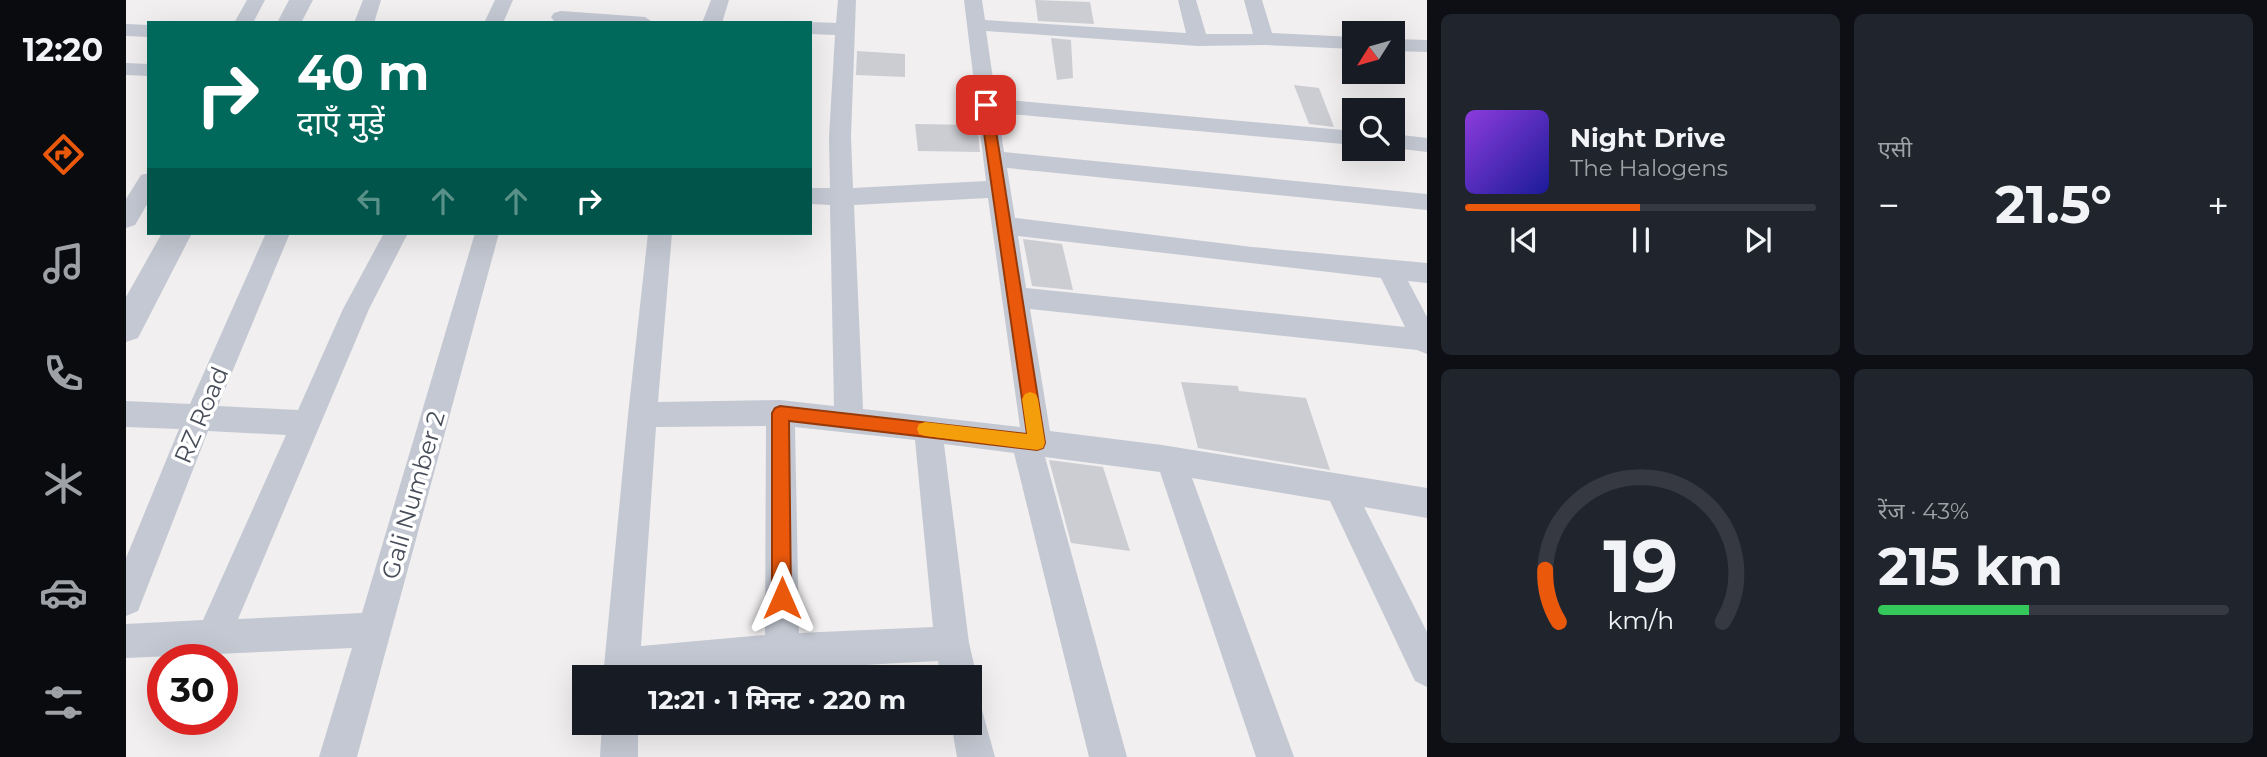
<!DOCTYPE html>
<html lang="hi">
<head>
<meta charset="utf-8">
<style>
  :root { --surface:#171b24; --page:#20242c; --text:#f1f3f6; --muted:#9ea1a6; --line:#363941; --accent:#ea580c }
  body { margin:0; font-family:Montserrat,"Noto Sans Devanagari",sans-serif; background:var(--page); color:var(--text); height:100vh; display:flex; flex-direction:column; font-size:26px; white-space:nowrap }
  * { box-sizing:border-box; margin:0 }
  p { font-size:23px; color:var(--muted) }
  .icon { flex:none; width:38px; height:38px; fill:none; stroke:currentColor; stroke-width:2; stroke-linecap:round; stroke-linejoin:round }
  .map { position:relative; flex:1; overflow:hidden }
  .details { display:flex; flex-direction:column; gap:14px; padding:14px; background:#0d0f14; width:840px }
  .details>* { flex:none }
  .guide { position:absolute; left:21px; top:21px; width:665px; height:214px; border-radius:0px; box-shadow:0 7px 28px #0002; background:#00695c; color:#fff; overflow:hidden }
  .needle { width:46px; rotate:233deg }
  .fabs { position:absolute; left:1216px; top:21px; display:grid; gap:14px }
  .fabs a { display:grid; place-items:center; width:63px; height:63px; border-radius:0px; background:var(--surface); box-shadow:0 7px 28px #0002; font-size:35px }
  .speed { position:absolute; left:21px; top:644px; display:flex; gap:14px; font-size:35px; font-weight:700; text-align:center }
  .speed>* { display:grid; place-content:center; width:91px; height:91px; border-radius:50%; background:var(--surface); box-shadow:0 7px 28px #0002; line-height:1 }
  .speed .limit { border:10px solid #d22; background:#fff; color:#111 }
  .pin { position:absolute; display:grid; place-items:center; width:60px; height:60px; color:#fff; margin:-30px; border-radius:14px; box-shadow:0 4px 10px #0006 }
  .me { position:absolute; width:77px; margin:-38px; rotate:0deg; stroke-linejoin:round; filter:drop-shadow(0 0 5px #0008) }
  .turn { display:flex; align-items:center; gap:24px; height:147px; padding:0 35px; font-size:32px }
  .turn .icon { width:91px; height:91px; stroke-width:2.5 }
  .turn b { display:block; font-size:49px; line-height:60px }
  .lanes { display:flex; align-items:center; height:66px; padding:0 35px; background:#0003; justify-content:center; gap:35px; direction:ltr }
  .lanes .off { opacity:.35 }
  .big { font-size:52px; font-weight:700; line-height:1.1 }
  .details .tile { flex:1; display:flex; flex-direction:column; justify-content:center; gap:10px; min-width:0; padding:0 24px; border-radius:10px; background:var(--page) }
  .details .dial { align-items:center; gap:0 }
  .dial svg { height:182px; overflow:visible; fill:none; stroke:var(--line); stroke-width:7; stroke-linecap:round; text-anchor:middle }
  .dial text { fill:var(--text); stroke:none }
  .song { display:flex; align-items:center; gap:21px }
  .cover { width:84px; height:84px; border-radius:10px; background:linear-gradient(135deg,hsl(270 70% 55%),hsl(240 70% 35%)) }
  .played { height:7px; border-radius:4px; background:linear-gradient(90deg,var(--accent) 50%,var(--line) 50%) }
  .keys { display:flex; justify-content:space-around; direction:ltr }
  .heat { display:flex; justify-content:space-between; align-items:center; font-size:38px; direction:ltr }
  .charge { height:10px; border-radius:5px; background:linear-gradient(90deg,#34c759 43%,var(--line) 0) }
  .details .tiles { flex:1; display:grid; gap:14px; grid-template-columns:repeat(2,1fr) }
  .trip { position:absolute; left:446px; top:665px; width:410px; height:70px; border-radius:0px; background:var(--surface); box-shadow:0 7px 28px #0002; font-weight:700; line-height:70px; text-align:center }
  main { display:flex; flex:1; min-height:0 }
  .dock { display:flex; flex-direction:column; width:126px; justify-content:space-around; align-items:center; background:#090b0e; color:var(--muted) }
  .dock .icon { width:49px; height:49px }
  .dock .selected { color:var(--accent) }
  .dock b { font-size:32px; color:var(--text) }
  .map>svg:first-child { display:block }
</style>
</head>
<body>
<main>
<nav class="dock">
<b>12:20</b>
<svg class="icon selected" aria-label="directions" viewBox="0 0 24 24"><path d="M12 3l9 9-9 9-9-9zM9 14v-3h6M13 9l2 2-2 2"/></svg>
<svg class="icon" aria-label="music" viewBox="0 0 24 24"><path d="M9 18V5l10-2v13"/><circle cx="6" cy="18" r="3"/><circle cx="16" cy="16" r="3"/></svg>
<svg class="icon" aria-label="phone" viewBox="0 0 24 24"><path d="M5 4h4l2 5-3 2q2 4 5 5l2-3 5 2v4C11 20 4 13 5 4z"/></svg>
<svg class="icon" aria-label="climate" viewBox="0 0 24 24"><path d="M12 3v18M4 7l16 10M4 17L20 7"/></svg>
<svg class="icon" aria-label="car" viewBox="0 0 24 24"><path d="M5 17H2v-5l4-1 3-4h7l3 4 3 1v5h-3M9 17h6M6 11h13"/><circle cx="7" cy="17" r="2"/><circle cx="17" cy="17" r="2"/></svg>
<svg class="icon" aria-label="filters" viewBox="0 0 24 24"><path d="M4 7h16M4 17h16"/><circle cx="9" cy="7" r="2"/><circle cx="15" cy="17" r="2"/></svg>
</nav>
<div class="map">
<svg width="1301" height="757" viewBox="0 0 1301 757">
  <rect width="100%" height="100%" fill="#f1efef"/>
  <!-- building -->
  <g fill="#cccdd3">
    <path d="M909,0L964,2L968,24L912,21Z"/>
    <path d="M925,38L945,40L947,78L931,80Z"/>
    <path d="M731,51L779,54V77L730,75Z"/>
    <path d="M1168,85L1193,88L1208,127L1183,124Z"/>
    <path d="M789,124L851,125L854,152L792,151Z"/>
    <path d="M897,239L936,244L947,290L906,286Z"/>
    <path d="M1055,382L1112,386L1113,391L1180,398L1204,470L1072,448Z"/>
    <path d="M923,460L977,467L1004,551L945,543Z"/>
  </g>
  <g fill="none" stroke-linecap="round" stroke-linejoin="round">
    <!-- minor -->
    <g fill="#c3c8d2" fill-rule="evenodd">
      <path d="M121,0H139L127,23H108Z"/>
      <path d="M237,0H255L248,23H228Z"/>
      <path d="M369,0H387L377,23H358Z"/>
      <path d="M585,0H603L596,23H576Z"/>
      <path d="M712,0H730L725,137L727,188L860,181L838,0H856L859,20L1060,33L1052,0H1070L1080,34H1127L1118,0H1136L1146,33L1228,37V49L1138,45L1072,46L860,31L870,99L1228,131V145L872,113L878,152L1301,194V210L881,168L889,218L1126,247L1301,263V283L1282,281L1301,317V354L1291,350L904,309L924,431L1036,445L1301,488V518L1238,507L1301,632V687L1289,681L1204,501L1066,478L1168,757H1130L1034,472L919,457L1001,757H963L888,453L818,444L843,643L851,677L846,690H844V677H815L812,661C701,666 589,677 477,677L502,415L522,233H546L532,402L654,400L708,406L704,205L684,204V188H704L703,137L709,35L684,34V23H682L684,22L710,23ZM862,198L894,427L737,409L728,205ZM892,236L1255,278L1279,327L900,288ZM640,426L639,635L515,646L530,427ZM669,427L789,440L807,627L673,633Z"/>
      <path d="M435,11L519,17L528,23L428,21L425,17L428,13Z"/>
      <path d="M0,24L23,25V37L0,36Z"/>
      <path d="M1267,39L1301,40V52L1267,51Z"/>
      <path d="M0,63L23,64V76L0,75Z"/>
      <path d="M1267,134L1301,138V152L1267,148Z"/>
      <path d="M23,173V201L9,225L0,228V199L15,175Z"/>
      <path d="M140,233H164L92,406L172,410L217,309L258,233H282L243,309L112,619L236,613L349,233H373L231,757H193L226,648L0,658V624L77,620L160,435L82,431L12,611L0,616V558L53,429L0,427V401L64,404Z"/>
      <path d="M844,705L856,710L869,757H831L825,723H844Z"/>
      <path d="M476,723H512V757H474Z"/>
    </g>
    <!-- tertiary -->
    <g fill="#c3c8d2" fill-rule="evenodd">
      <path d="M163,0H187L175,23H151Z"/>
      <path d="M36,233H66L12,338L0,342V297Z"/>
    </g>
  </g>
  <!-- route -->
  <path fill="#ea580c" stroke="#983908" stroke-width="2" d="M860,101L866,105L919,443L917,448L911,450L663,421L665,598L662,605L656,608L649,605L646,598V413L649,408L654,406L901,434L854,105Z"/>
  <!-- slow -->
  <path fill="#f59e0b" d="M904,392L910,394L912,399L919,443L917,448L911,450L799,436L793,434L791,429L793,424L799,422L901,434L896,399L899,394Z"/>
  <g text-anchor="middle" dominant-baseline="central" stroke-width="7" stroke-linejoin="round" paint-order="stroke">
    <!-- street labels -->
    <g font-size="24" fill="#484e5a" stroke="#fff">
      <text transform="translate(75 415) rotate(-67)">RZ Road</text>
      <text transform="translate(287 495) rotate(-74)">Gali Number 2</text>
    </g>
  </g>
</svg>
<div class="fabs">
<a><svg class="needle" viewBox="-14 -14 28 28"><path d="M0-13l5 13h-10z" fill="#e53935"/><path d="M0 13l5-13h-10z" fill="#9ea1a6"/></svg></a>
<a><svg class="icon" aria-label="search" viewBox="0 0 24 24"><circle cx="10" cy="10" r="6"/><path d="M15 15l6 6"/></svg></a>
</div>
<div class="speed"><div class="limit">30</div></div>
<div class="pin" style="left:860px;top:105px;background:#d93025"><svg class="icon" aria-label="arrive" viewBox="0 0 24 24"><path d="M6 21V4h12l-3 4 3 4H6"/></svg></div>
<svg class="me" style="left:656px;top:598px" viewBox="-20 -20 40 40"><path d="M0-17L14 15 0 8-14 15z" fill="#ea580c" stroke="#fff" stroke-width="4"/></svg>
<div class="trip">12:21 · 1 मिनट · 220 m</div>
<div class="guide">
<div class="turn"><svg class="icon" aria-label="right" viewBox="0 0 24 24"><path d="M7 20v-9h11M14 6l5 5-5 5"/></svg><div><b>40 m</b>दाएँ मुड़ें</div></div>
<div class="lanes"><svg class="icon off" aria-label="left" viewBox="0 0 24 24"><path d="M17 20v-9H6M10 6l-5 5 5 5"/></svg><svg class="icon off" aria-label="ahead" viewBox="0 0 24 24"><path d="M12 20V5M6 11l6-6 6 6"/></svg><svg class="icon off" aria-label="ahead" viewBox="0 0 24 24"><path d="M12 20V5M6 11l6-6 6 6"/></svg><svg class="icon" aria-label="right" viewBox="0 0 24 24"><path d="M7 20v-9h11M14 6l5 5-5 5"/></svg></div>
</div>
</div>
<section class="details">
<div class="tiles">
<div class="tile">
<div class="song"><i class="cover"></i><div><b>Night Drive</b><p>The Halogens</p></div></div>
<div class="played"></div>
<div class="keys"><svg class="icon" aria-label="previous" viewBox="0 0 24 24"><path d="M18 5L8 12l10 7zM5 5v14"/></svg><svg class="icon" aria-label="pause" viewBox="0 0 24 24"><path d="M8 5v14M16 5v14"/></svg><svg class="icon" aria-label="next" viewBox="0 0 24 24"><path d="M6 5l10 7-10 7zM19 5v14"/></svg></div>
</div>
<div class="tile"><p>एसी</p>
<div class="heat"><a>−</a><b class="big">21.5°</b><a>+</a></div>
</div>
<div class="tile dial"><svg viewBox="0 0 100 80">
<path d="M14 69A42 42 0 1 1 86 69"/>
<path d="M14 69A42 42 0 0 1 8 46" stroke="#ea580c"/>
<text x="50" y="56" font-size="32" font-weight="700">19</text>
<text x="50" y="72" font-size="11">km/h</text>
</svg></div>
<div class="tile"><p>रेंज · 43%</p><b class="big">215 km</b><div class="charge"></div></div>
</div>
</section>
</main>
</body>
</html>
